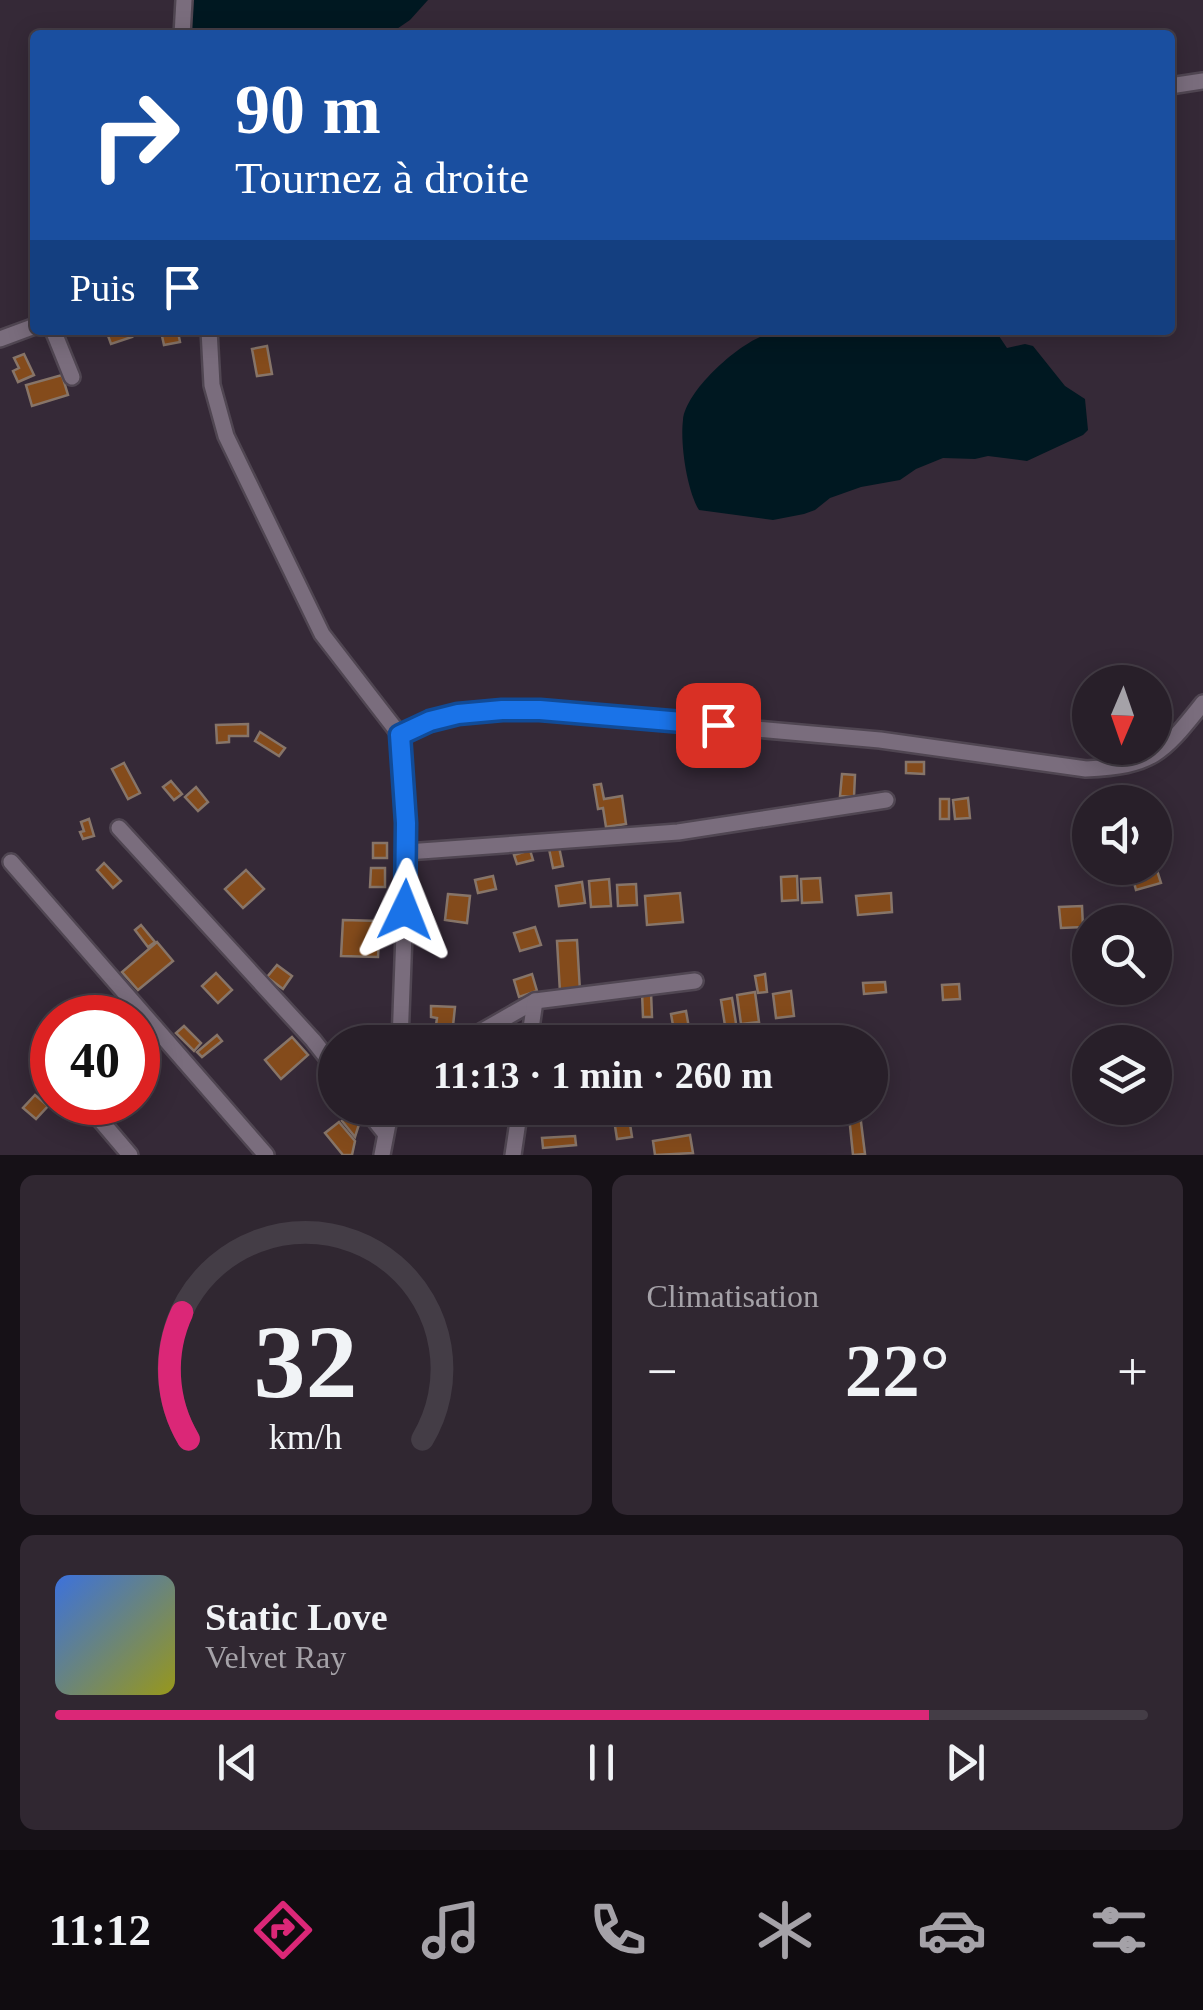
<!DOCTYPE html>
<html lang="fr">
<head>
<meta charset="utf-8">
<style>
  :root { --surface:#281f29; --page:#302731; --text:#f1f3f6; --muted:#a5a2a8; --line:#443d46; --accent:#db2777 }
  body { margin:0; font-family:Georgia,serif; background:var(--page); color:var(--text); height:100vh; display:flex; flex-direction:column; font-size:38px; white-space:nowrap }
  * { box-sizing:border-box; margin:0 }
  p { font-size:32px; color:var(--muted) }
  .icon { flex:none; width:55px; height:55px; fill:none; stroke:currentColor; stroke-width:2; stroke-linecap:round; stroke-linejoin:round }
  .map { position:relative; height:1155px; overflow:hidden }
  .panel { display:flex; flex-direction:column; gap:20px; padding:20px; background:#161117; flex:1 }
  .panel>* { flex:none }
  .hud { position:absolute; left:30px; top:30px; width:1145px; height:305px; border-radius:10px; box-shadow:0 5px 25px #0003,0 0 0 2px var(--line); background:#1a4fa0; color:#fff; overflow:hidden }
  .needle { width:65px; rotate:182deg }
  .tools { position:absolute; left:1072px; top:665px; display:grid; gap:20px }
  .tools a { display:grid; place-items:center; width:100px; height:100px; border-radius:50%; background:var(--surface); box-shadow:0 5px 25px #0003,0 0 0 2px var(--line); font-size:50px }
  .speed { position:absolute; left:30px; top:995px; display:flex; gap:20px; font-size:50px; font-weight:700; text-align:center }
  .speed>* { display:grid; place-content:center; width:130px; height:130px; border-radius:50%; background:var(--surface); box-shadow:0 5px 25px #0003,0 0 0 2px var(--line); line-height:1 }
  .speed .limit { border:15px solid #d22; background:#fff; color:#111 }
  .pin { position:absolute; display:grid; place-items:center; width:85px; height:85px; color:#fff; margin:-42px; border-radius:20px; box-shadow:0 5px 15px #0006 }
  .me { position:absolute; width:110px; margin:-55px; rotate:2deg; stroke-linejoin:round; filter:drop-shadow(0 0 8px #0008) }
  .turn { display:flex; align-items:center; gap:35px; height:210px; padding:0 40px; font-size:45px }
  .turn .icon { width:130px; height:130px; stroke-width:2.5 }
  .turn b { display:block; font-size:70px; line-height:85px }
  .then { display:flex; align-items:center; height:95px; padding:0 40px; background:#0003; gap:20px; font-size:38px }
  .big { font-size:75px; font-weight:800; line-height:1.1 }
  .panel .widget { flex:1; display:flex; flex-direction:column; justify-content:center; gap:15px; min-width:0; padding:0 35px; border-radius:15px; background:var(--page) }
  .panel .dial { align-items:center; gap:0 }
  .dial svg { height:260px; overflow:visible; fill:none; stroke:var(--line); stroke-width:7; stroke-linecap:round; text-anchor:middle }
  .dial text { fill:var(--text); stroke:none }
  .song { display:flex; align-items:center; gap:30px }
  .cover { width:120px; height:120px; border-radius:15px; background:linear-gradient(135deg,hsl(220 70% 55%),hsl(60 70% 35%)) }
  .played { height:10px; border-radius:5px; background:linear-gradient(90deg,var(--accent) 80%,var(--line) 80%) }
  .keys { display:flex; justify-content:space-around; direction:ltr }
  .heat { display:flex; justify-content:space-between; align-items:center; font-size:55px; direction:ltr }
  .panel .tiles { flex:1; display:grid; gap:20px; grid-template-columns:1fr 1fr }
  .widget:last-child { grid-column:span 2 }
  .trip { position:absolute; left:318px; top:1025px; width:570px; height:100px; border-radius:50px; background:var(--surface); box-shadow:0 5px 25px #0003,0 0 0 2px var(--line); font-weight:800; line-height:100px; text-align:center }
  .dock { display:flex; height:160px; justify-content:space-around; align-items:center; background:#100c10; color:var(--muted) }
  .dock .icon { width:70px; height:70px }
  .dock .current { color:var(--accent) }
  .dock b { font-size:45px; color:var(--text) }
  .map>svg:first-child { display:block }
</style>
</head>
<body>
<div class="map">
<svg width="1203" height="1155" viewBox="0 0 1203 1155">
  <rect width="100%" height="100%" fill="#352937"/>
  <!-- water -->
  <g fill="#001821">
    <path d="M191,0H428L410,20L388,35H189Z"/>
    <path d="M844,330H995L1007,348L1025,344L1033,346L1065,386L1085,399L1088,430L1083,435L1027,461L988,456L975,459L943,458L916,469L900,480L861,487L830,498L815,510L804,514L773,520L699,510C687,490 680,444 683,420C686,390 740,342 768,334C780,331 794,329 807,331C809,332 819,335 822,335C829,336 838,332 844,330Z"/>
  </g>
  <!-- building -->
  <g fill="#844b1b" stroke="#877569" stroke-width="2.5">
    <path d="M106,330H129L132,337L111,344Z"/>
    <path d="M178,332L180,342L164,345L162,336Z"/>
    <path d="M267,346L272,374L257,376L252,349Z"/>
    <path d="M24,354L34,375L18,382L13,371L19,368L14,358Z"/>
    <path d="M62,375L68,395L32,406L26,385Z"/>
    <path d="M248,724V736H229V742L217,743L216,725Z"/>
    <path d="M260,732L285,748L279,756L255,741Z"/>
    <path d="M906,762H924V774L906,773Z"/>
    <path d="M124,763L140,793L128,799L112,769Z"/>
    <path d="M842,774L855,775L854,797L840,796Z"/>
    <path d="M171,781L182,794L174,800L163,787Z"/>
    <path d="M601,784L604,799L622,796L626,824L606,827L603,808L598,809L594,785Z"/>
    <path d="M196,787L208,802L198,811L185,797Z"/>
    <path d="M968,798L970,818L955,819L953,800Z"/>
    <rect x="940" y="799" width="9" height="20"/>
    <path d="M89,819L94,836L83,839L80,832L84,831L81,822Z"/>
    <rect x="373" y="843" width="14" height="15"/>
    <path d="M559,847L563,866L553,868L549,849Z"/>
    <path d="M530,850L533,860L517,864L514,855Z"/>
    <path d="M104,863L121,881L113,888L97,870Z"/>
    <path d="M1155,864L1161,883L1136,890L1130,868H1155Z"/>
    <path d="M371,868H385V887H370Z"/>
    <path d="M246,870L264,889L243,908L225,889Z"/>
    <path d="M493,876L496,889L478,893L475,880Z"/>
    <path d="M797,876L798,900L782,901L781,877Z"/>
    <path d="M820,878L822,902L802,903L801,879Z"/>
    <path d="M609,879L611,906L591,907L589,881Z"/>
    <path d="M582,882L585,903L559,906L556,886Z"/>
    <path d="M636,884L637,905L618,906L617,885Z"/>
    <path d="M680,893L683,922L647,925L645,896Z"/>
    <path d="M891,893L892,912L858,915L856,896Z"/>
    <path d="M448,894L470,896L467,923L445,920Z"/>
    <path d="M1082,906L1083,927L1061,928L1059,907Z"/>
    <path d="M343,920L380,921L378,957L341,956Z"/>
    <path d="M141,925L155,942L148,947L135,930Z"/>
    <path d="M535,927L541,945L520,951L514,933Z"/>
    <path d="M577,940L580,991L560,992L557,941Z"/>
    <path d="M157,942L173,961L138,990L122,972Z"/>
    <path d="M277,965L292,976L283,989L267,977Z"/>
    <path d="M216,973L232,990L218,1003L202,986Z"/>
    <path d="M532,974L537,991L519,997L514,980Z"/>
    <path d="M765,974L767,992L758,993L755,976Z"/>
    <path d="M885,982L886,992L864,994L863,983Z"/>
    <path d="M959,984L960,999L943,1000L942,985Z"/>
    <path d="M791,991L794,1016L776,1018L773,994Z"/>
    <path d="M642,992H651L652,1017H643Z"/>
    <path d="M755,992L759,1022L741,1024L737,995Z"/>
    <path d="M732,998L737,1030L726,1032L721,1000Z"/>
    <path d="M431,1006L455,1007L453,1026L436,1025L437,1018L431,1017Z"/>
    <path d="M686,1011L689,1028L674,1031L671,1014Z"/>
    <path d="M184,1026L201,1043L194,1051L176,1033Z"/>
    <path d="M217,1035L222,1041L202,1057L197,1052Z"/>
    <path d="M292,1037L308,1055L281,1079L265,1060Z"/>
    <path d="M35,1095L48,1106L36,1119L23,1108Z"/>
    <path d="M357,1109L361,1118L355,1137L342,1121Z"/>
    <path d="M860,1114L865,1154L853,1155L849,1116Z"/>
    <path d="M339,1122L355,1141L352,1155H343L325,1133Z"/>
    <path d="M630,1124L632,1137L617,1139L615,1126Z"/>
    <path d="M690,1135L693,1153L655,1155L653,1141Z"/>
    <path d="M575,1136L576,1145L543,1148L542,1138Z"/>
  </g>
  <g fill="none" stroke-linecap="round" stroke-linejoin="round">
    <defs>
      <g id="minor">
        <path d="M182,35L184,0"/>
        <path d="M1170,86L1203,81"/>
        <path d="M53,330L72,377"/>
        <path d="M209,330L212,385L226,436L322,634L400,735L407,852L400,1042"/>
        <path d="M0,339L35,326"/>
        <path d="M400,735C450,712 485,710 540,710L880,740L1086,769C1154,766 1163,753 1203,703"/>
        <path d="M119,828L313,1040L335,1068"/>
        <path d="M407,852L678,832L886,800"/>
        <path d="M11,862L266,1155"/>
        <path d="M463,1042L535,1001L695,981"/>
        <path d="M529,1042L535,1001"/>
        <path d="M43,1053L52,1064"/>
        <path d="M85,1102L130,1155"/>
        <path d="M365,1108L385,1133"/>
        <path d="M382,1155L391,1108"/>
        <path d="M513,1155L520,1108"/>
      </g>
    </defs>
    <!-- minor casing -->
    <use href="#minor" stroke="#504652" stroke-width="20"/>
    <!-- minor -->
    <use href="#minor" stroke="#7a6d7d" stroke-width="15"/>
  </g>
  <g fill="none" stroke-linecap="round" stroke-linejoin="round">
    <defs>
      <path id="route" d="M405,910L406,823L400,735L430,721L458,714L502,710H540L718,725"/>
    </defs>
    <!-- route casing -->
    <use href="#route" stroke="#114b97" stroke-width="25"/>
    <!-- route -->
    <use href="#route" stroke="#1a73e8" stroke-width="18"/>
  </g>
</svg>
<div class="tools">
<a><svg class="needle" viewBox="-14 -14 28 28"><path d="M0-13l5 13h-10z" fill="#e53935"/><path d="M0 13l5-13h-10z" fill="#a5a2a8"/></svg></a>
<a><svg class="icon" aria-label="sound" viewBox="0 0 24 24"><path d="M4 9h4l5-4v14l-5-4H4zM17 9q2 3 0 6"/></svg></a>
<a><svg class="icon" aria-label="search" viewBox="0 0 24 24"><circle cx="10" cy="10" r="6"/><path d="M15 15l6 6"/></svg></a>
<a><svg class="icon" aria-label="layers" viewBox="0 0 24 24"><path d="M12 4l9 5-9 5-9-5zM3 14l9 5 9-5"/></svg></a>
</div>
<div class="speed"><div class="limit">40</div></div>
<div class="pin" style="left:718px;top:725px;background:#d93025"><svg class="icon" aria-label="arrive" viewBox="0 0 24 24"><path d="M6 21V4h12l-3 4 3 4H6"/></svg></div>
<svg class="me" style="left:405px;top:910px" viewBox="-20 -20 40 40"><path d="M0-17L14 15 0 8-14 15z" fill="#1a73e8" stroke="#fff" stroke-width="4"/></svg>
<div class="trip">11:13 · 1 min · 260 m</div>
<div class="hud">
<div class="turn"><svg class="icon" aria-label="right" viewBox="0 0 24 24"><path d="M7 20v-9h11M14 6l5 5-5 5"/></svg><div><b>90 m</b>Tournez à droite</div></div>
<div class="then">Puis<svg class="icon" aria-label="arrive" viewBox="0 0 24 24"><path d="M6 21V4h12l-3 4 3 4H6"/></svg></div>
</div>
</div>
<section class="panel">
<div class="tiles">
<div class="widget dial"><svg viewBox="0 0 100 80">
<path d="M14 69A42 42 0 1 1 86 69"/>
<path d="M14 69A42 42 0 0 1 12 30" stroke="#db2777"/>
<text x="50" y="56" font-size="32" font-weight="700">32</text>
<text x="50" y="72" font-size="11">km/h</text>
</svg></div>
<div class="widget"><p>Climatisation</p>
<div class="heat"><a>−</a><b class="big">22°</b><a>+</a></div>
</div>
<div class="widget">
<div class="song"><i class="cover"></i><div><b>Static Love</b><p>Velvet Ray</p></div></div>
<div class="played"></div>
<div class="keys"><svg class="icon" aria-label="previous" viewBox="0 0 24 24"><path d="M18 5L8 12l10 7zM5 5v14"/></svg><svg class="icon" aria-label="pause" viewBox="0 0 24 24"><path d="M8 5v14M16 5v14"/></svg><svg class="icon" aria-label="next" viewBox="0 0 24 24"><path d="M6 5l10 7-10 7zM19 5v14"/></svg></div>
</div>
</div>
</section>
<nav class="dock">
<b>11:12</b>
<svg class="icon current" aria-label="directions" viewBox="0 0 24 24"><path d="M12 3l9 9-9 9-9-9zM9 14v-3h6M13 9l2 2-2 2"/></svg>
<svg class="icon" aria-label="music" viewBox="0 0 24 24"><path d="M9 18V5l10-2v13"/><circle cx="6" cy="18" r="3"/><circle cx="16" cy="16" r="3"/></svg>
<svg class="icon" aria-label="phone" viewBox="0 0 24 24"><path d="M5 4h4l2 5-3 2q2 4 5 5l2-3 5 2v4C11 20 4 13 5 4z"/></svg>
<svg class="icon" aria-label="climate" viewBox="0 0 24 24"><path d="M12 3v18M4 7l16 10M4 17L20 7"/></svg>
<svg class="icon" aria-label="car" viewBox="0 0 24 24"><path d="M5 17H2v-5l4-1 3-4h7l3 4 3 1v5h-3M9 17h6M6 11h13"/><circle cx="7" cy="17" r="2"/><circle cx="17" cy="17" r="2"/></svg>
<svg class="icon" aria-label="filters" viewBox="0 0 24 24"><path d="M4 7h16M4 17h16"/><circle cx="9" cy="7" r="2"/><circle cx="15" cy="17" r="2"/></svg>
</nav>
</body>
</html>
